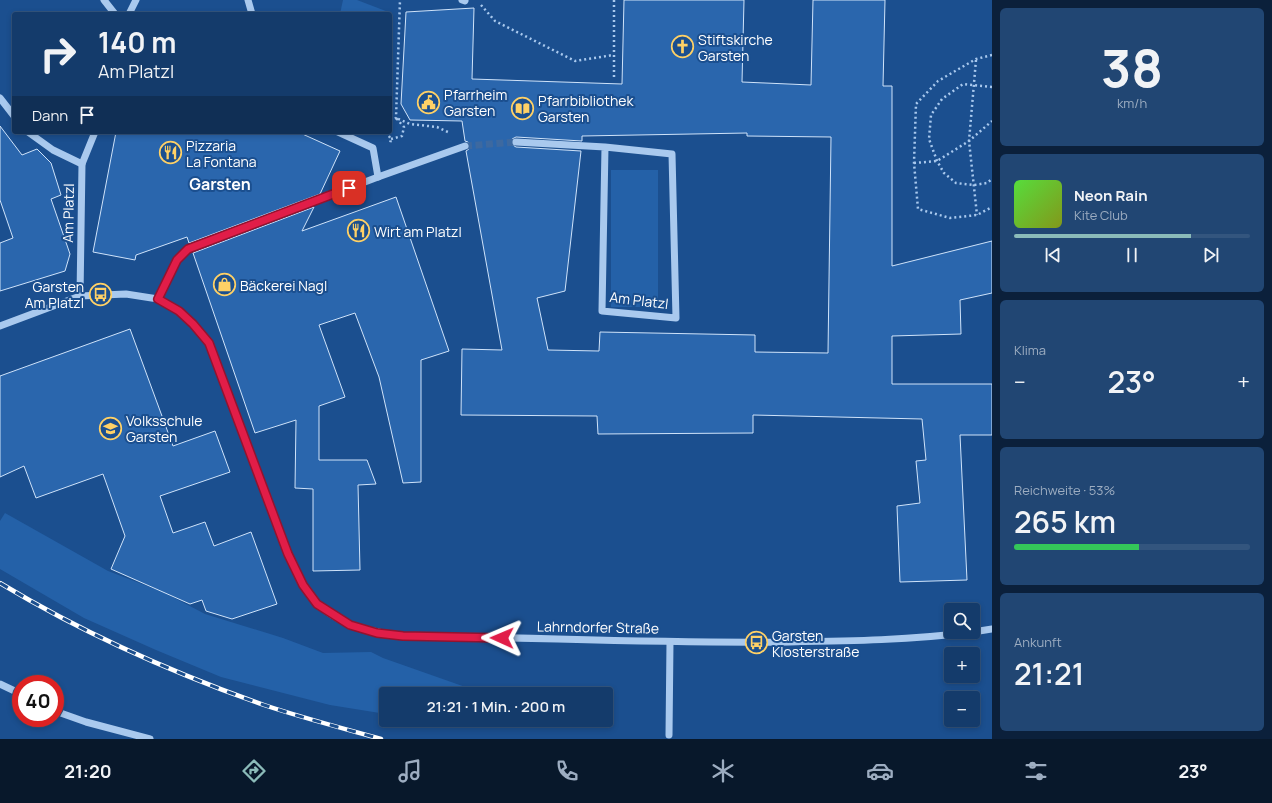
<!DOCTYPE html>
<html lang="de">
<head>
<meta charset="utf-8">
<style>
  :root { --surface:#143b6b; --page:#214673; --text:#f1f3f6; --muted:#9dadc1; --line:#33557e; --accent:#8bbbb9 }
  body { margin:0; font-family:Manrope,sans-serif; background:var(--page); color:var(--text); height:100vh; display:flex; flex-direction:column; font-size:15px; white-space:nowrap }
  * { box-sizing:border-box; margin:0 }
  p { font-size:13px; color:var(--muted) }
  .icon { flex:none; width:22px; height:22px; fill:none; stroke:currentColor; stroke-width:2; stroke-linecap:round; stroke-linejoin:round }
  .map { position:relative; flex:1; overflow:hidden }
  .sheet { display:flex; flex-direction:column; gap:8px; padding:8px; background:#0b203b; width:280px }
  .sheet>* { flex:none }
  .guide { position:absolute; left:12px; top:12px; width:380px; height:122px; border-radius:4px; box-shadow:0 2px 6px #0003,0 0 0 1px var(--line); background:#143b6b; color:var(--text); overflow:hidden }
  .tools { position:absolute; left:944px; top:603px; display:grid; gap:8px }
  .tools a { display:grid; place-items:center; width:36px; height:36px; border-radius:4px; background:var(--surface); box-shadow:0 2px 6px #0003,0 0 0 1px var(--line); font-size:20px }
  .speed { position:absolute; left:12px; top:675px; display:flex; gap:8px; font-size:20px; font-weight:700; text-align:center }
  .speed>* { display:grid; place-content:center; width:52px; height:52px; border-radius:50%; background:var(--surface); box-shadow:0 2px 6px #0003,0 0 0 1px var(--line); line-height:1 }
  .speed .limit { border:6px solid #d22; background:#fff; color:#111 }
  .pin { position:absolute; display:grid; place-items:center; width:34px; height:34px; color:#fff; margin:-17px; border-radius:8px; box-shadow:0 2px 6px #0006 }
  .me { position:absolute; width:44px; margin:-22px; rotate:271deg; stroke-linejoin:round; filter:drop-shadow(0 0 3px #0008) }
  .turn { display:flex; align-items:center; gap:14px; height:84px; padding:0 20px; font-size:18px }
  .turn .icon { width:52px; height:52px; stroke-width:2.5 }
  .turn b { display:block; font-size:28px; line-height:34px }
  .then { display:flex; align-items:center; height:38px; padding:0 20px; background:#0003; gap:8px; font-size:15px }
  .big { font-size:30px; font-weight:600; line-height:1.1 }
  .sheet .widget { flex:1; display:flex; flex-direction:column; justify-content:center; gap:6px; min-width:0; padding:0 14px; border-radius:6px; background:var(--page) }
  .sheet .dial { align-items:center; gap:0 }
  .dial b { font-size:52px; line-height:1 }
  .song { display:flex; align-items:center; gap:12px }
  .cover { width:48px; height:48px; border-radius:6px; background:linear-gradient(135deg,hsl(110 70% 55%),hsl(70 70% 35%)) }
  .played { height:4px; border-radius:2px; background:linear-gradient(90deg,var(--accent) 75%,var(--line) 75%) }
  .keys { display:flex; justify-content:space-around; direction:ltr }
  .heat { display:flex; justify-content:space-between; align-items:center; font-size:22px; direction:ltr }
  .charge { height:6px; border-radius:3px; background:linear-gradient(90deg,#34c759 53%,var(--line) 0) }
  .trip { position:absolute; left:379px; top:687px; width:234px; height:40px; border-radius:4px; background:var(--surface); box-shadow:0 2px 6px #0003,0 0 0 1px var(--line); font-weight:600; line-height:40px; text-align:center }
  .tab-bar { display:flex; height:64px; justify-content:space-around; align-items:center; background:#08182b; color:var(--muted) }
  .tab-bar .icon { width:28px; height:28px }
  .tab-bar .current { color:var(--accent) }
  .tab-bar b { font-size:18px; color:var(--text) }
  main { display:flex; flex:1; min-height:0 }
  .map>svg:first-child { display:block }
</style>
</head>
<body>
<main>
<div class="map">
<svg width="992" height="739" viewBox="0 0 992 739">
  <rect width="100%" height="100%" fill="#1b4f8f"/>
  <!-- green -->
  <g fill="#2461a8">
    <path d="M343,0H357L391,13V100L390,99V14H340Z"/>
    <rect x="611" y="170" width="47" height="137"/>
    <path d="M5,513L108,571L163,592L205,614L283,638L323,653L371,652L383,658L471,689V694H386V714L330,705L221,677L156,650L84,618L0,569V521Z"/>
  </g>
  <!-- building -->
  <g fill="#2a66ad" stroke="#cfe3fa" fill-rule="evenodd">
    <path d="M624,0H744L742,82L811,85L813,0H885L883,86H892V266L992,241V293L960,300L961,334L892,336V384H992V435H960L967,580L900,582L897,506L920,503L916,461L926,460L922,419L753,415V433L598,434L597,416L461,415L462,349L502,350L466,151L469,149L470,145L468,142L465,141L462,121L410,120L401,104L406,12L474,8L472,79L622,84ZM747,133V136L831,137L828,353L755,352V335L600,332L599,351L548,350L537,298L565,291L581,151L516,147L511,144L512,139L516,137L582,141V136Z"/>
    <path d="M0,126L22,155L37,149L51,163L61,195L51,199L70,254L65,271L0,291V243L13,238L0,200Z"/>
    <path d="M116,132L159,134L160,132H298L340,151L320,194L189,243L187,237L136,255L135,260L93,252Z"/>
    <path d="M396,197L449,351L421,360V482L403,483L379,377L355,313L319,325L345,397L319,406V460H367L376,484L358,485L360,570L313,571V489L295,488L296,420L255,433L193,253L314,207L302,231Z"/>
    <path d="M130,329L173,446L215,431L230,472L160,496L173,533L205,522L214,546L251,532L277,604L232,619L206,611L202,600L190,604L111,569L125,536L103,474L36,498L24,466L0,477V376Z"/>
  </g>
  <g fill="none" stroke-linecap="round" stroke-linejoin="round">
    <!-- minor-tunnel -->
    <path stroke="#3d69a0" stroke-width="7" stroke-dasharray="7 3.5" stroke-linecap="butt" d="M465,146L516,142"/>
    <!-- path -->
    <g stroke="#a9c9ee" stroke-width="2.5" stroke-dasharray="2 3" stroke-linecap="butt">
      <path d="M614,0V80"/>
      <path d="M481,5L495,21L575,61L613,55"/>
      <path d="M992,55L976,59L938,81L916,104L914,163L918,209L950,218L977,215L992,207"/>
      <path d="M976,60L969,141L977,215"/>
      <path d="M992,87L963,84L942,99L931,115L929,139L937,161L944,173L956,183L974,185L987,183L992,179"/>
      <path d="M390,120L396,118L400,0"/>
      <path d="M386,132L391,139L390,144"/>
      <path d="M391,139L402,136L404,127L396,118L410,124L437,127L450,133"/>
      <path d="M914,163L937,161L969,141L992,121"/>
    </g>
    <!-- minor -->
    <g stroke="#a9c9ee" stroke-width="7">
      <path d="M104,0L115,14"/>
      <path d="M248,0L252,14"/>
      <path d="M462,0L465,1"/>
      <path d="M129,14L136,0"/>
      <path d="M0,98L14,116"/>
      <path d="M28,132L53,150L82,164"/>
      <path d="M338,132L373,148L378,177"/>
      <path d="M516,142L605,147L672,154L676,318L602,311L605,147"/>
      <path d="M80,296L82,164L95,132"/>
      <path d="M158,299L177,260L188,249L378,177L465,146"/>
      <path d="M0,326L80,296L126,294L158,299L179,311L193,324L209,343L288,554C293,564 297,575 303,584C324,622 363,631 403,636C532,637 660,644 789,642C851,641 912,640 973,632"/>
      <path d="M973,632L992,629"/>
      <path d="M0,684L21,694"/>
      <path d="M55,711L86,722L150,739"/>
      <path d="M669,735L670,642"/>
    </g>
    <defs>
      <path id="rail" d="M0,583C83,633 173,673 264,705C303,718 342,728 381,739"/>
    </defs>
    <!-- rail casing -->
    <use href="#rail" stroke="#fff" stroke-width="4.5"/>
    <!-- rail -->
    <use href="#rail" stroke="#1b4f8f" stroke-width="3" stroke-dasharray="9" stroke-linecap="butt"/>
  </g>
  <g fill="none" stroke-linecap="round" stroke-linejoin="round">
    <defs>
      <path id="route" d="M349,188L188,249L177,260L158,299L179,311L193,324L209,343L288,554L303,585L317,604L350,625L377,633L403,636L502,638"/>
    </defs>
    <!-- route casing -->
    <use href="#route" stroke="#92132f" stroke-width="10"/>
    <!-- route -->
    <use href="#route" stroke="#e11d48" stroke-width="7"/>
  </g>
  <!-- icons -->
  <defs>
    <symbol id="church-ring" viewBox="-11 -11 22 22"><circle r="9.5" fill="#1b4f8f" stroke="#ffd166" stroke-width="1.5"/><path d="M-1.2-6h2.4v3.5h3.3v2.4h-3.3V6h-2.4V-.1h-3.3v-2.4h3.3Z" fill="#ffd166"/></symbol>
    <symbol id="civic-ring" viewBox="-11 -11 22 22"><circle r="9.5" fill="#1b4f8f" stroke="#ffd166" stroke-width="1.5"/><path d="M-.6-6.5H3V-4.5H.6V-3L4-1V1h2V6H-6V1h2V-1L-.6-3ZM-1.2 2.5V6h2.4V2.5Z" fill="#ffd166"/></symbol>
    <symbol id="library-ring" viewBox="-11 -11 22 22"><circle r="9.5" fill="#1b4f8f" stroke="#ffd166" stroke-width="1.5"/><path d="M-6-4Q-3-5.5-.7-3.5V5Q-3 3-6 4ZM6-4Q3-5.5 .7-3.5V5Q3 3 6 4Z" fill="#ffd166"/></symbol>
    <symbol id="restaurant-ring" viewBox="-11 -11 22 22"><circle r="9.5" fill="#1b4f8f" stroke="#ffd166" stroke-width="1.5"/><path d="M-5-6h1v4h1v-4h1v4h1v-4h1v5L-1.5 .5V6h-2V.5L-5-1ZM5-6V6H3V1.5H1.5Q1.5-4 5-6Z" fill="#ffd166"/></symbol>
    <symbol id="shop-ring" viewBox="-11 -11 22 22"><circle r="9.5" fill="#1b4f8f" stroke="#ffd166" stroke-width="1.5"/><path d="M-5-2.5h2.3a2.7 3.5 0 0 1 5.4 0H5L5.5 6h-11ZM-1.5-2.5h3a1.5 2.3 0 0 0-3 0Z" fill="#ffd166"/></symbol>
    <symbol id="bus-ring" viewBox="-11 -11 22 22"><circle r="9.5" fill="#1b4f8f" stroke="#ffd166" stroke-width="1.5"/><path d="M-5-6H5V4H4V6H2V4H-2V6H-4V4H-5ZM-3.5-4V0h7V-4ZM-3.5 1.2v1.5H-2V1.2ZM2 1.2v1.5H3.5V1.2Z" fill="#ffd166"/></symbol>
    <symbol id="school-ring" viewBox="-11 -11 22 22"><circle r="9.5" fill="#1b4f8f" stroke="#ffd166" stroke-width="1.5"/><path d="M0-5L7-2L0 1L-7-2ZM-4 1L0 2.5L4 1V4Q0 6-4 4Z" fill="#ffd166"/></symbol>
  </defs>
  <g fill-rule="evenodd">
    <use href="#church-ring" x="670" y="34" width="25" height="25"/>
    <use href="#civic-ring" x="416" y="90" width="25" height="25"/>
    <use href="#library-ring" x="510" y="96" width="25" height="25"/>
    <use href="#restaurant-ring" x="158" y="140" width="25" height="25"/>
    <use href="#restaurant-ring" x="346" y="218" width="25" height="25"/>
    <use href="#shop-ring" x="212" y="272" width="25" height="25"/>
    <use href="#bus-ring" x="88" y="282" width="25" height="25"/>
    <use href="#school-ring" x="98" y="416" width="25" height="25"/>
    <use href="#bus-ring" x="744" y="630" width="25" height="25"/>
  </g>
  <g text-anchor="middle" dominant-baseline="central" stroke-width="4" stroke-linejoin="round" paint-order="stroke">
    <!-- poi labels -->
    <g font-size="14" fill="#fff" stroke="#1b4f8f" text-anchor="start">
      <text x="698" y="39">Stiftskirche<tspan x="698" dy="16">Garsten</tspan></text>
      <text x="444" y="94">Pfarrheim<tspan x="444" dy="16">Garsten</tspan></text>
      <text x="538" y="100">Pfarrbibliothek<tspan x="538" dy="16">Garsten</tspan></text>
      <text x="186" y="145">Pizzaria<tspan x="186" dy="16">La Fontana</tspan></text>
      <text x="374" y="231">Wirt am Platzl</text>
      <text x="240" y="285">Bäckerei Nagl</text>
      <text x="84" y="286" text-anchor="end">Garsten<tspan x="84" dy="16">Am Platzl</tspan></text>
      <text x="126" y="420">Volksschule<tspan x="126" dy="16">Garsten</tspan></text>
      <text x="772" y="635">Garsten<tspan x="772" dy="16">Klosterstraße</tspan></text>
    </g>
    <!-- street labels -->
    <g font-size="14" fill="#fff" stroke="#1b4f8f">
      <text transform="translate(68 213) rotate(-89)">Am Platzl</text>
      <text transform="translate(639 300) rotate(7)">Am Platzl</text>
      <text transform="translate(598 627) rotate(1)">Lahrndorfer Straße</text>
    </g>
    <!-- quarter labels -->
    <g font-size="16" font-weight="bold" fill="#fff" stroke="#1b4f8f">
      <text x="220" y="184">Garsten</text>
    </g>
  </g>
</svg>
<div class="tools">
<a><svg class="icon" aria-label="search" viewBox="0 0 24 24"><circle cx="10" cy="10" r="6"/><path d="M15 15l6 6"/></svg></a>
<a>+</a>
<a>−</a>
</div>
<div class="speed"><div class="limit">40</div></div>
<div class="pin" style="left:349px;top:188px;background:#d93025"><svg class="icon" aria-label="arrive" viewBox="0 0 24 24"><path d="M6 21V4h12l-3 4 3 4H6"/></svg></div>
<svg class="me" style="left:502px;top:638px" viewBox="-20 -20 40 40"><path d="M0-17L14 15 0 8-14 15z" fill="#e11d48" stroke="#fff" stroke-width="4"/></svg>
<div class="trip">21:21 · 1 Min. · 200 m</div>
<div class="guide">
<div class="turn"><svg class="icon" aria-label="right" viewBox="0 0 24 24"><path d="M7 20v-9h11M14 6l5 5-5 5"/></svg><div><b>140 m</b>Am Platzl</div></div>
<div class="then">Dann<svg class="icon" aria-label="arrive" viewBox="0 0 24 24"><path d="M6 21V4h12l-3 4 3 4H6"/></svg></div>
</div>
</div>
<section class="sheet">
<div class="widget dial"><b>38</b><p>km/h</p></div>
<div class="widget">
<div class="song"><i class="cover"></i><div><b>Neon Rain</b><p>Kite Club</p></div></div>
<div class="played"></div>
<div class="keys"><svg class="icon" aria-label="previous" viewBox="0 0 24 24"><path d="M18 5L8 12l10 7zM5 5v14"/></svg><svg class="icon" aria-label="pause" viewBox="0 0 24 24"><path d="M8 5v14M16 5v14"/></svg><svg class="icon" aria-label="next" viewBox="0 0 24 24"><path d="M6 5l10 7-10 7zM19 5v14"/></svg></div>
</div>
<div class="widget"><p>Klima</p>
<div class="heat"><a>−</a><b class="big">23°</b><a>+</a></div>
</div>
<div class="widget"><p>Reichweite · 53%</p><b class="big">265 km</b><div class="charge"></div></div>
<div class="widget"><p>Ankunft</p><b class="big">21:21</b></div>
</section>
</main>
<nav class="tab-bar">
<b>21:20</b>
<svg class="icon current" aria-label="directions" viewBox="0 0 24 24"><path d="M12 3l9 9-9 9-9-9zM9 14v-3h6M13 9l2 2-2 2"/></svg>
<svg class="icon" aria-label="music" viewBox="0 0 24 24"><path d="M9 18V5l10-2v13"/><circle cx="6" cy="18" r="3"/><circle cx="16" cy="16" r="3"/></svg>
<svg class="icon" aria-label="phone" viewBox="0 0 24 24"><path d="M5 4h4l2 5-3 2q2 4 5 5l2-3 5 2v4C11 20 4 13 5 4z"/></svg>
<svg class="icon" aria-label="climate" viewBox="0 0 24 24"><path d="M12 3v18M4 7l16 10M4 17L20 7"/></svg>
<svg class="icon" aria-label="car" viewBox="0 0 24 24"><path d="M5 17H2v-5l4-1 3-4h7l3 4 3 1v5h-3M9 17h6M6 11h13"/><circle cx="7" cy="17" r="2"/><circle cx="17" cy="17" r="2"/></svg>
<svg class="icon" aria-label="filters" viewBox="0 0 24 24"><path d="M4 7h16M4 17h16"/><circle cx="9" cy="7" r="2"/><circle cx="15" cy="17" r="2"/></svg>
<b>23°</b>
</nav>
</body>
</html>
